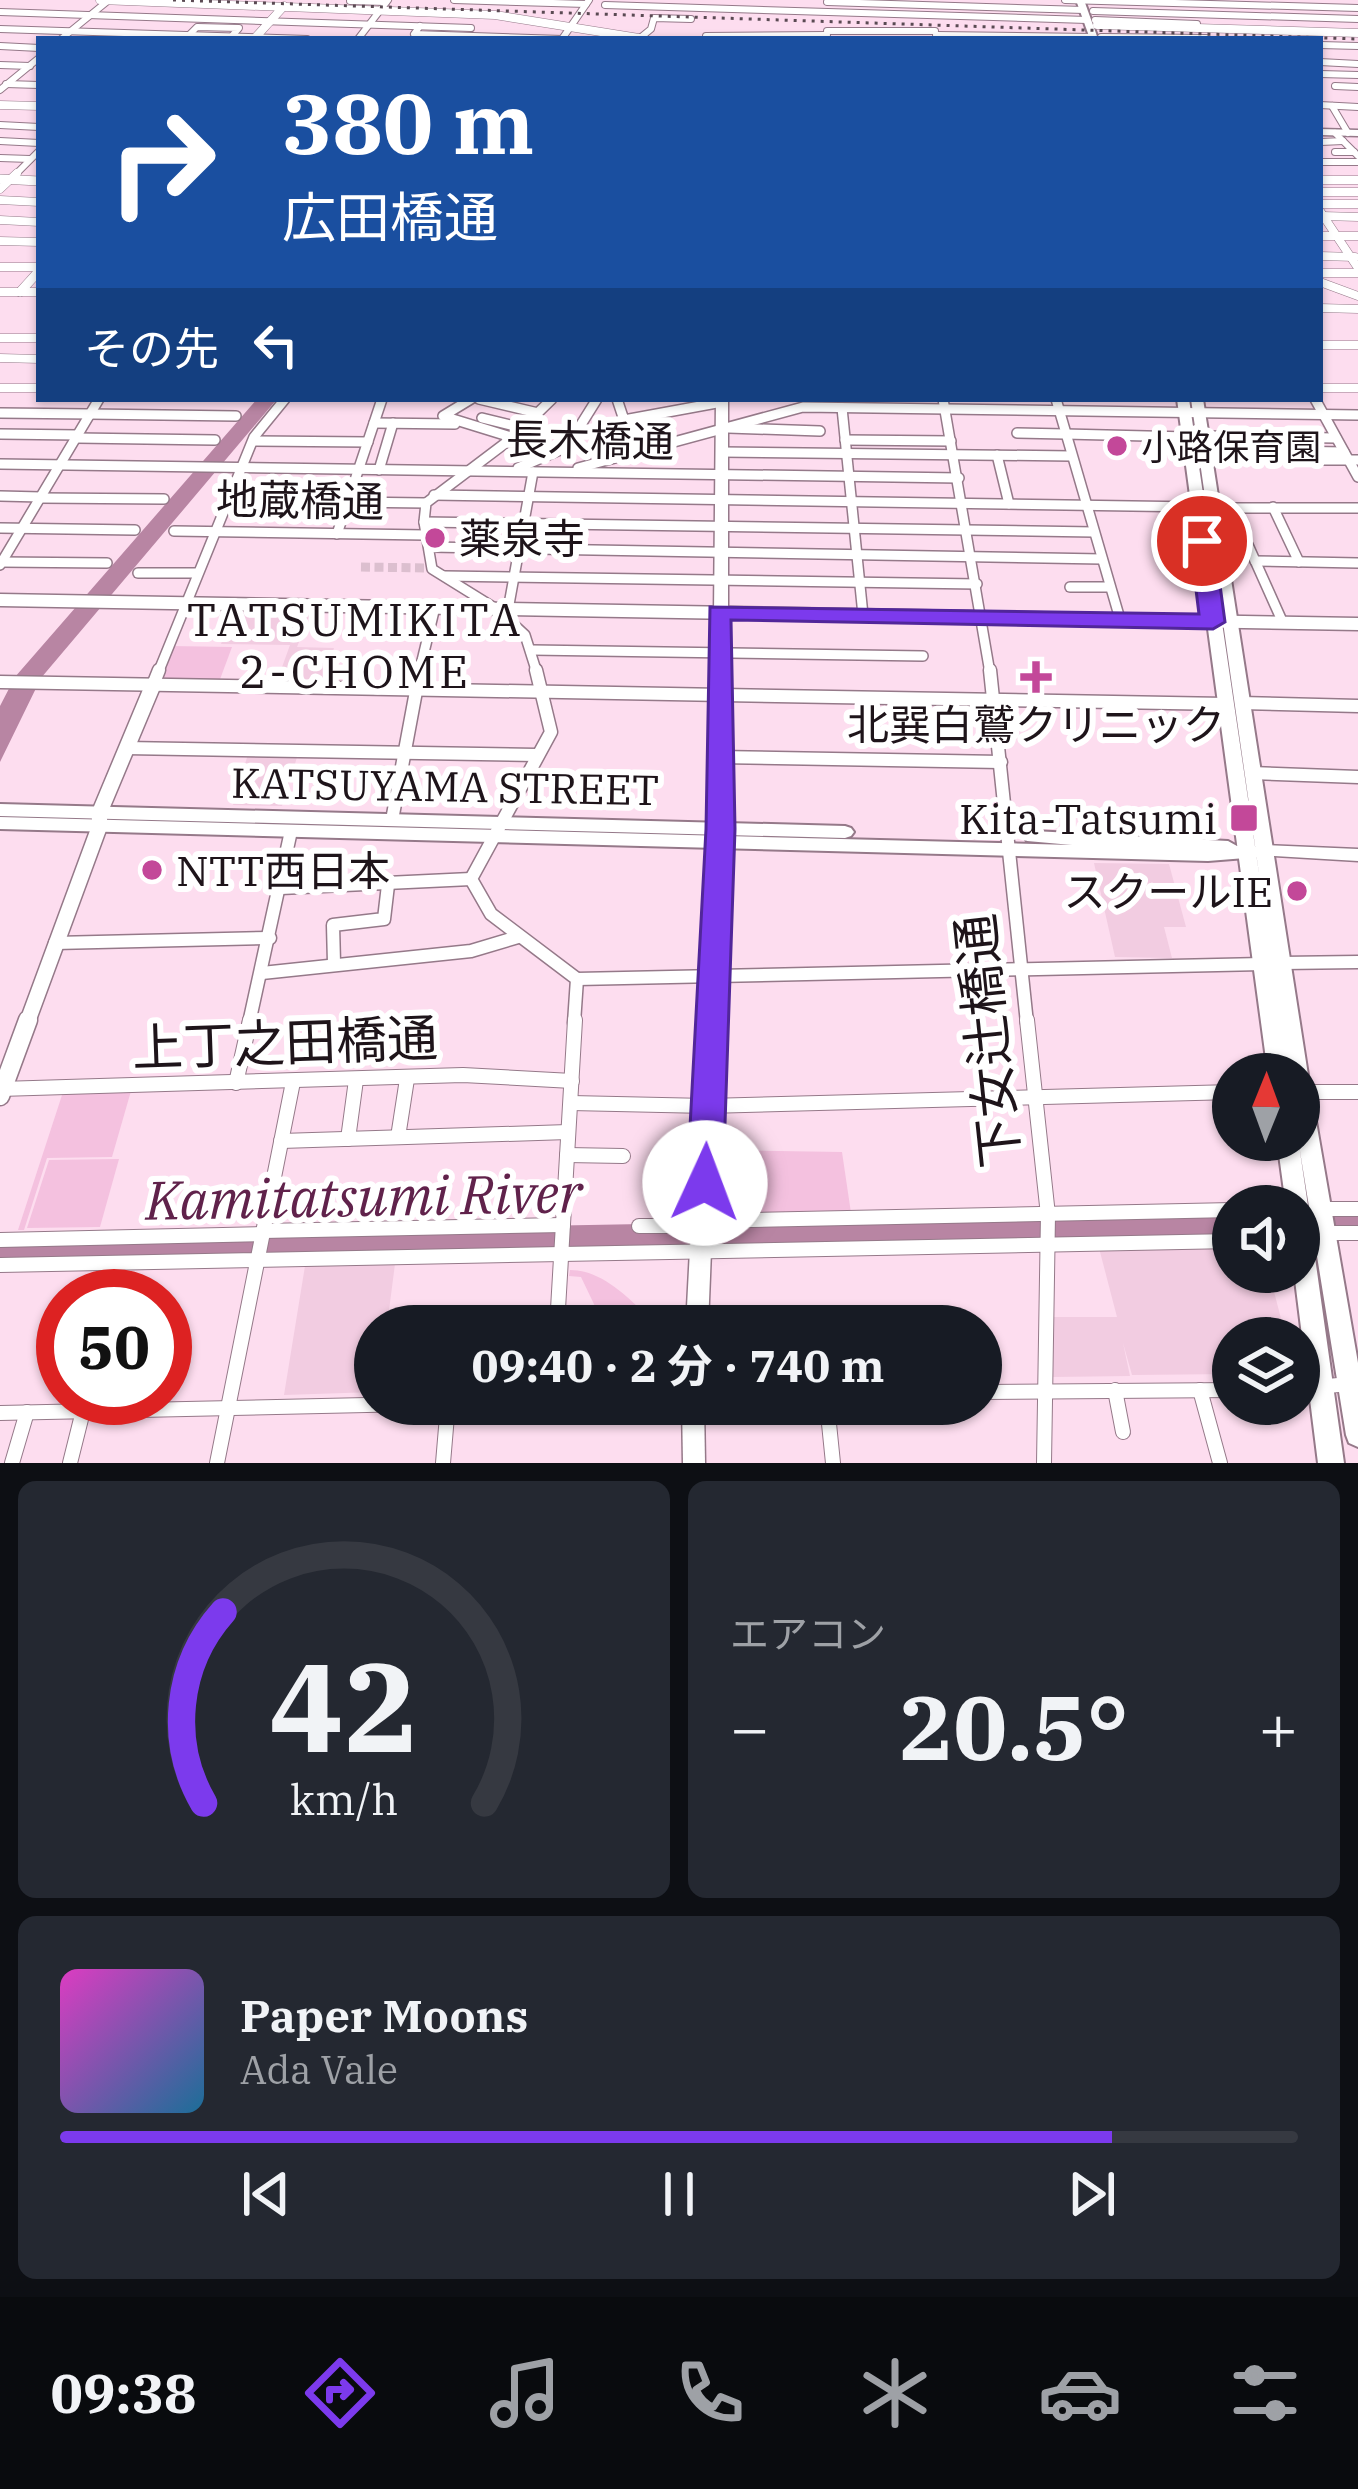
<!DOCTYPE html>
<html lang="ja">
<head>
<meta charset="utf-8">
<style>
  :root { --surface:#171b24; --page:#242831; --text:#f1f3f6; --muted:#9ea1a6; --line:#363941; --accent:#7c3aed }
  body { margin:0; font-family:"IBM Plex Serif","Noto Sans JP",serif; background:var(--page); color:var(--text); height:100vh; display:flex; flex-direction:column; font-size:45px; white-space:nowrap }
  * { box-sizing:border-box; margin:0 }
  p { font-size:39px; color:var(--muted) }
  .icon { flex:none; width:66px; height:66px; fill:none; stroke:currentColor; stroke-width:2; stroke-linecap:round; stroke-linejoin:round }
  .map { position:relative; height:1463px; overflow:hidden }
  .side { display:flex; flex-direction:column; gap:18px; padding:18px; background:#0d0f14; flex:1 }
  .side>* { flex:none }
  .banner { position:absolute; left:36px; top:36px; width:1287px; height:366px; border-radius:0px; box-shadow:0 3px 9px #0004; background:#1a4fa0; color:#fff; overflow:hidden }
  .needle { width:78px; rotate:1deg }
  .fabs { position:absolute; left:1212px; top:1053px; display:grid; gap:24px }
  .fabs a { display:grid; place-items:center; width:108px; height:108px; border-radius:50%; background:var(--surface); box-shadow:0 3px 9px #0004; font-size:60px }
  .speed { position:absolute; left:36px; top:1269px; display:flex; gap:24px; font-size:60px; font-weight:700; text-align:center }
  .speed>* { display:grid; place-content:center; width:156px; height:156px; border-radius:50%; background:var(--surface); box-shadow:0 3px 9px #0004; line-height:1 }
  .speed .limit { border:18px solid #d22; background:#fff; color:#111 }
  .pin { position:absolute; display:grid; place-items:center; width:102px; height:102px; color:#fff; margin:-51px; border:6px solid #fff; border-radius:50%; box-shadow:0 3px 12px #0007 }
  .me { position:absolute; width:132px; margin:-66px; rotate:2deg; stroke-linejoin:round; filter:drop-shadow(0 0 9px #0008) }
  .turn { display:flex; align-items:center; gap:42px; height:252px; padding:0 48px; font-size:54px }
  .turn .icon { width:156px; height:156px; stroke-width:2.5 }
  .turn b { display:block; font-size:84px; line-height:102px }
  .then { display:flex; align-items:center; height:114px; padding:0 48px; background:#0003; gap:24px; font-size:45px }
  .big { font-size:90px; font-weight:700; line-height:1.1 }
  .side .widget { flex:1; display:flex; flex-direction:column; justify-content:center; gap:18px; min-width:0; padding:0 42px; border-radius:18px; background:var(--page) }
  .side .dial { align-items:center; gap:0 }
  .dial svg { height:312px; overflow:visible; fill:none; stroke:var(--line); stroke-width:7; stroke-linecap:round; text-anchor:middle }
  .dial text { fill:var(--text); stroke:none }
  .song { display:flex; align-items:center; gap:36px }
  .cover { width:144px; height:144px; border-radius:18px; background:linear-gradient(135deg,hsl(310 70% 55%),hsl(200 70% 35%)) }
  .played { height:12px; border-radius:6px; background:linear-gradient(90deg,var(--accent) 85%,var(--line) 85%) }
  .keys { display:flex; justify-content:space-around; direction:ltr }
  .heat { display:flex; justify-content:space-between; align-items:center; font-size:66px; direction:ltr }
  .side .tiles { flex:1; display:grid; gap:18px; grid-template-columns:1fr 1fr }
  .widget:last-child { grid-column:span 2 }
  .trip { position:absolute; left:354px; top:1305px; width:648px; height:120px; border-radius:60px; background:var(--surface); box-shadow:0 3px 9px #0004; font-weight:700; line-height:120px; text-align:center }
  .tab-bar { display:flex; height:192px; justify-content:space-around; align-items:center; background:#090b0e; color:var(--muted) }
  .tab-bar .icon { width:84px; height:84px }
  .tab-bar .on { color:var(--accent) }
  .tab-bar b { font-size:54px; color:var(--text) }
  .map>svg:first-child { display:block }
</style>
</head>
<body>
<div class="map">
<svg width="1358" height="1463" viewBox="0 0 1358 1463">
  <rect width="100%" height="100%" fill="#fdddef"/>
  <!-- built -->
  <g fill="#f2cce1">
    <path d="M234,610L311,612L297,647L334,648L323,682L277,681L290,645L221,644Z"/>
    <path d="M248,754H298L282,806L233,805Z"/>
    <path d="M1094,863L1169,864L1186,927H1164L1172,958L1115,957Z"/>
    <path d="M1233,1246V1272H1269L1286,1338H1233V1374L1132,1375L1123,1343L1130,1376L1053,1377L1054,1317H1117L1099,1248Z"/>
    <path d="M395,1264L387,1326H375V1392L284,1395L305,1266Z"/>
  </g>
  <!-- green -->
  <g fill="#f4c1df">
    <path d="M170,646L232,647L219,682L160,681Z"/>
    <path d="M131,1091L112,1157L47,1158L24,1230H18L63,1092Z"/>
    <path d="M717,1150L842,1152L851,1213L726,1214L718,1208Z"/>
    <path d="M119,1159L100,1227L27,1228L49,1160Z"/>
    <path d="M570,1270C596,1270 618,1288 637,1306L650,1307L649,1326L604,1325L581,1277L569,1276Z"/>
  </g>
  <!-- water -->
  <path fill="#b885a3" d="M257,399H277L41,678L0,762V706L15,677Z"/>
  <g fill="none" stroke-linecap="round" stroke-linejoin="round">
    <!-- river -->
    <g fill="#b885a3" fill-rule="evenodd">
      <path d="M1358,1210V1238L1299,1240V1212Z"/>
      <path d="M1233,1213V1241L0,1266V1236Z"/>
    </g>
    <!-- minor-tunnel -->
    <path stroke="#dcbfcf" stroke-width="9" stroke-dasharray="9 4.5" stroke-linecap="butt" d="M361,567L432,568"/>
    <defs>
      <g id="minor-far4">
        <path d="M454,0L586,4"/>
        <path d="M1065,0L1358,8"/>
        <path d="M350,1L386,2"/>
        <path d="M827,2L1084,10"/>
        <path d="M605,5L1087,20"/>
        <path d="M1093,11L1358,19"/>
        <path d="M0,12L471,28"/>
        <path d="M1095,20L1197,24"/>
        <path d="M420,26L414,34L562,39L589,0"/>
        <path d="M0,29L307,39"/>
        <path d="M827,31H935"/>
        <path d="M189,35L197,27L239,28L232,36"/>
        <path d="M936,35L1093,37"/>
        <path d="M706,36L827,35"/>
        <path d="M1101,37L1206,38"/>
        <path d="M640,38L651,29L654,18L691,19"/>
        <path d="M61,39L109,0"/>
        <path d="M358,39L388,0"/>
        <path d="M1320,45L1358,46"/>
        <path d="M0,46L39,48"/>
        <path d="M1320,62L1358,64"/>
        <path d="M0,65L30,66"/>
        <path d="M1320,74L1358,75"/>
        <path d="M6,84L39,85"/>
        <path d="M1335,86L1358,87"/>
        <path d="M0,90L39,58"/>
        <path d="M1320,105L1358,107"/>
        <path d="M1332,106L1348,133"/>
        <path d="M0,125L39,127"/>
        <path d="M1335,133L1358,156"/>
        <path d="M0,141L39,143"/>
        <path d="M1321,142L1343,141"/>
        <path d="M1335,152H1354"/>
        <path d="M0,158L30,159"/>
        <path d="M1320,162H1358"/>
        <path d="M14,176L39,151"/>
      </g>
      <g id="minor-far3">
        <path d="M1320,180H1358"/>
        <path d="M0,189L17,173"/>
        <path d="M1320,192H1358"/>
        <path d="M0,200L39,202"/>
        <path d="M1320,204H1358"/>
        <path d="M1320,211L1358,268"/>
        <path d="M1323,216L1358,217"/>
        <path d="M0,220L39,222"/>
        <path d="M1320,236H1358"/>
        <path d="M0,241L39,242"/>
        <path d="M1320,256L1355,257"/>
        <path d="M0,267H39"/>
        <path d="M1320,273H1358"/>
        <path d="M1320,282L1358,296"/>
        <path d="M0,292H39"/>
        <path d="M1320,308L1358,309"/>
        <path d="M0,338H39"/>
        <path d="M1320,345H1358"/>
        <path d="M0,358L39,359"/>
        <path d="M0,388H39"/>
        <path d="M1320,388H1358"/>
      </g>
      <g id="minor-far2">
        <path d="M471,399L443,416L511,437"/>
        <path d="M479,399L538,413"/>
        <path d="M617,399L624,420L722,402"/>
        <path d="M943,399L990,673"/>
        <path d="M1056,399L1120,619"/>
        <path d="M1315,399L1358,477"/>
        <path d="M842,408L863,615"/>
        <path d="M0,413L91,414"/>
        <path d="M90,414L236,416"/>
        <path d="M482,418L523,428"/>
        <path d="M374,423L455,424"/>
        <path d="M728,428L820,431"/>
        <path d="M1017,433L1065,434"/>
        <path d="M0,434L78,435"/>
        <path d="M1065,434L1188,437"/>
        <path d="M1203,436L1336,438"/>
        <path d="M77,438L215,440"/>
        <path d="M845,440L951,441"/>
        <path d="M255,441L368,442"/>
        <path d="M1284,451L1344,452"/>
        <path d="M722,452L1071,456"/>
        <path d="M997,455L1009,504"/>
        <path d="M1293,460H1358"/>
        <path d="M0,464L959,478"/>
        <path d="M518,468L567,447L597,399"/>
        <path d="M578,468L803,407L1358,415"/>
        <path d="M379,470L393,423"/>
        <path d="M434,495L1198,507"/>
        <path d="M0,496L41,497"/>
        <path d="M41,498L164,499"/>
        <path d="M320,501H348"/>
        <path d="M348,502L426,503"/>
        <path d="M1231,507L1283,623"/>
        <path d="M1273,507L1299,562"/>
        <path d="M1213,508H1358"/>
        <path d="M424,522L1094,532"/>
        <path d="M0,528L135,530"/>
        <path d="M174,531L425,535"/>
        <path d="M337,534L382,399"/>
        <path d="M431,547L1102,559"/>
        <path d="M1255,561L1358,563"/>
        <path d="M1,562L107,563"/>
        <path d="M0,565L99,399"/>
        <path d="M138,573H196"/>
        <path d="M445,576L977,584"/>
        <path d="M1070,587H1110"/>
        <path d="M508,610L533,472"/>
        <path d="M532,650L923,656"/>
        <path d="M158,673L254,437L285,399"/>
        <path d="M419,673L435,607"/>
        <path d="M537,673L525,635L498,610L432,569L424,522L426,503L512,438L552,399"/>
      </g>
      <g id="minor-far1">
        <path d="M536,670L551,732L471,879L491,914L577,979L574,1023"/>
        <path d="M990,670L1027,1023"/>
        <path d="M0,682L1225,704"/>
        <path d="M153,685L159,670"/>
        <path d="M1241,703L1358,706"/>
        <path d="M126,748L536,755"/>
        <path d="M719,757L1001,762"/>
        <path d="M1252,773L1358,777"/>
        <path d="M392,820L420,670"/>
        <path d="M281,888L471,879"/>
        <path d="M55,943L270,938"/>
        <path d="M334,963L333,925L384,919L388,885"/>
        <path d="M1282,963L1358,962"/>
        <path d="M262,973L471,951L518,937"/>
        <path d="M577,979L1262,964"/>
        <path d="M249,1023L291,831"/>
      </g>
      <g id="minor">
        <path d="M1027,1020L1048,1215L1044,1463"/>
        <path d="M236,1083L250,1020"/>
        <path d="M0,1089L463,1075L572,1081"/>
        <path d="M1299,1092H1358"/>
        <path d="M571,1103L707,1106L1233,1092"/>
        <path d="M398,1137L407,1079"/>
        <path d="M348,1139L356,1080"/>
        <path d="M281,1141L568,1132"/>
        <path d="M567,1155L623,1156"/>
        <path d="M1323,1209H1358"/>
        <path d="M704,1221L1233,1210"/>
        <path d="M639,1226H701"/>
        <path d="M263,1231L563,1225"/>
        <path d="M1327,1233H1358"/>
        <path d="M0,1240L263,1234"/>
        <path d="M0,1265L1233,1241"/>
        <path d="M557,1326L575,1020"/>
        <path d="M1299,1389L1358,1383"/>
        <path d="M1115,1390L1123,1432"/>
        <path d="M1200,1390L1220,1463"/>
        <path d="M981,1392L1233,1390"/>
        <path d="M827,1404L833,1463"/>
        <path d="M0,1413L412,1404"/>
        <path d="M12,1463L27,1412"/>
        <path d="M70,1463L83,1411"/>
        <path d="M217,1463L293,1082"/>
        <path d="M443,1463L448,1404"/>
      </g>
      <g id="tertiary-far4">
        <path d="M100,0L495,15L645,39"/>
        <path d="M1097,25L1358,33"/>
        <path d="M254,39L284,6"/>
        <path d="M0,105L39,106"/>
      </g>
      <g id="tertiary-far3">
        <path d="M0,179L39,181"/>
        <path d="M20,292L39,271"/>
      </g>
      <path id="tertiary-far2" d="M0,600L1358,624"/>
      <path id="tertiary-far1" d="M27,1023L100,825L99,814L153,685"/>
      <path id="tertiary" d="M0,1096L28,1020"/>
      <g id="secondary">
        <path d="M1320,129L1358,130V136L1320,135Z"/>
        <path d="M716,399H728V829L708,1326H686L712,829Z"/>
        <path d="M1265,845L1358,849V861L1259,855L1257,851L1259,847Z"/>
        <path d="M682,1404H704L705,1463H683Z"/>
      </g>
      <g id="primary">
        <path d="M0,804L845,826L851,828L854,832L851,836L845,838L0,816Z"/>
        <path d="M0,817L1072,845L1027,841L1024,837L1027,833L1033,831L1228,841L1237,846L1264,847L1267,851L1264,855L1258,857L1208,861L0,829Z"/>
      </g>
      <g id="trunk">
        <path d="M1076,0H1084L1098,39H1090Z"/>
        <path d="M1177,399H1189L1261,887L1191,399H1203L1308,1075L1358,1363V1447L1349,1443L1346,1435L1299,1145L1308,1206L1302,1214L1307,1215L1310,1222L1344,1463H1318L1294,1272H1299V1206H1286L1277,1140H1299V1074H1268Z"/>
      </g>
    </defs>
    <!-- minor-far4 casing -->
    <use href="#minor-far4" stroke="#957989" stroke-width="8"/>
    <!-- minor-far3 casing -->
    <use href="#minor-far3" stroke="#957989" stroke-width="9"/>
    <!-- minor-far2 casing -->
    <use href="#minor-far2" stroke="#957989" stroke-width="12"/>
    <!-- minor-far1 casing -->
    <use href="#minor-far1" stroke="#957989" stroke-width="15"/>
    <!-- minor casing -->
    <use href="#minor" stroke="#957989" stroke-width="16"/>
    <!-- tertiary-far4 casing -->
    <use href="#tertiary-far4" stroke="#957989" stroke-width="9"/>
    <!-- tertiary-far3 casing -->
    <use href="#tertiary-far3" stroke="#957989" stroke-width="10"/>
    <!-- tertiary-far2 casing -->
    <use href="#tertiary-far2" stroke="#957989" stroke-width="15"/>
    <!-- tertiary-far1 casing -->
    <use href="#tertiary-far1" stroke="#957989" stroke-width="18"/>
    <!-- tertiary casing -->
    <use href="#tertiary" stroke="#957989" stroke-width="21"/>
    <!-- secondary casing -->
    <use href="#secondary" stroke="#957989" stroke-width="3"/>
    <!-- primary casing -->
    <use href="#primary" stroke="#957989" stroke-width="4"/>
    <!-- trunk casing -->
    <use href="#trunk" stroke="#957989" stroke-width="4"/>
    <!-- minor-far4 -->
    <use href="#minor-far4" stroke="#fff" stroke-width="6"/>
    <!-- minor-far3 -->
    <use href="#minor-far3" stroke="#fff" stroke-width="8"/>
    <!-- minor-far2 -->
    <use href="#minor-far2" stroke="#fff" stroke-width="9"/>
    <!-- minor-far1 -->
    <use href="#minor-far1" stroke="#fff" stroke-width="12"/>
    <!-- minor -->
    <use href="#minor" stroke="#fff" stroke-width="14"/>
    <!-- tertiary-far4 -->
    <use href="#tertiary-far4" stroke="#fff" stroke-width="8"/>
    <!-- tertiary-far3 -->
    <use href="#tertiary-far3" stroke="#fff" stroke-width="9"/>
    <!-- tertiary-far2 -->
    <use href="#tertiary-far2" stroke="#fff" stroke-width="12"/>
    <!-- tertiary-far1 -->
    <use href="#tertiary-far1" stroke="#fff" stroke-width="15"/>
    <!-- tertiary -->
    <use href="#tertiary" stroke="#fff" stroke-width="18"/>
    <!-- secondary -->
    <use href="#secondary" fill="#fff" fill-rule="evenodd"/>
    <!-- primary -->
    <use href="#primary" fill="#fff" fill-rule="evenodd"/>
    <!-- trunk -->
    <use href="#trunk" fill="#fff" fill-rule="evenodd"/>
    <!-- rail -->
    <path stroke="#5a4a53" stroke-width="3" stroke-dasharray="3 6" stroke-linecap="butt" d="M173,0L1358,39"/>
  </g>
  <!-- route -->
  <path fill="#7c3aed" stroke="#51269a" stroke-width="3" d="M1202,534L1214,541L1225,622L1213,629L731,620L735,829L723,1183L718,1193L705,1198L692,1193L687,1183L706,829L710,607L1199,614L1190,541Z"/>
  <!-- markers -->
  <g fill="#c34899" stroke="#fff" stroke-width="4.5">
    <circle cx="1117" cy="446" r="12"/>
    <circle cx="435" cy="538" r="12"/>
    <path d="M1030 659h12v12h12v12h-12v12h-12v-12h-12v-12h12z"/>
    <rect x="1229" y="803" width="30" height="30" rx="6"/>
    <circle cx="152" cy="870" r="12"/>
    <circle cx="1297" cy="891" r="12"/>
  </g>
  <g text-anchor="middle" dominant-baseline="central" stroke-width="12" stroke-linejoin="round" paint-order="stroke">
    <!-- far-poi labels -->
    <g font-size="36" fill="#1e141a" stroke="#fff" text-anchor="start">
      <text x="1141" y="446">小路保育園</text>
    </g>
    <!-- street labels -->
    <g font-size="42" fill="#1e141a" stroke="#fff">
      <text transform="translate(590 440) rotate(1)">長木橋通</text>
      <text transform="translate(300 500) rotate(1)">地蔵橋通</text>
      <text transform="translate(445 786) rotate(1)">KATSUYAMA STREET</text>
    </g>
    <!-- poi labels -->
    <g font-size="42" fill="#1e141a" stroke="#fff" text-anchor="start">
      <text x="459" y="538">薬泉寺</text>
      <text x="1036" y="724" text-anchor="middle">北巽白鷲クリニック</text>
      <text x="1217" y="818" text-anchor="end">Kita-Tatsumi</text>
      <text x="176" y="870">NTT西日本</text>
      <text x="1273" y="891" text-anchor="end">スクールIE</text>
    </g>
    <!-- neighbourhood labels -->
    <g font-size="45" letter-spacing="3" fill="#1e141a" stroke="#fff">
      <text x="355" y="619">TATSUMIKITA<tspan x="355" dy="52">2-CHOME</tspan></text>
    </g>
    <!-- near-street labels -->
    <g font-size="51" fill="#1e141a" stroke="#fff">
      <text transform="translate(987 1041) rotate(-96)">下女辻橋通</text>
      <text transform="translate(285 1042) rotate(-2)">上丁之田橋通</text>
    </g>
    <!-- near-water labels -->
    <g font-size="54" font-style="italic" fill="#60224b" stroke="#fff">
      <text transform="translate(364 1196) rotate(-1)">Kamitatsumi River</text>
    </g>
  </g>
</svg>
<div class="fabs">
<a><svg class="needle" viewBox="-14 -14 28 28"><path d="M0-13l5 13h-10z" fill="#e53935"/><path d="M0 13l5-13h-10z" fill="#9ea1a6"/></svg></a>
<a><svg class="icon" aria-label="sound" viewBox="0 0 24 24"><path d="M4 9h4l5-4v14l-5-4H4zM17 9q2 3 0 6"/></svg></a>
<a><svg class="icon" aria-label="layers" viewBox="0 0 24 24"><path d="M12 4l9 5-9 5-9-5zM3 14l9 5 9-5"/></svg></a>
</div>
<div class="speed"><div class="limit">50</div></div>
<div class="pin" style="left:1202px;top:541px;background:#d93025"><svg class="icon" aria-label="arrive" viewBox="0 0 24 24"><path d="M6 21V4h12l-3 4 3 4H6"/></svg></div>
<svg class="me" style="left:705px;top:1183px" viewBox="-20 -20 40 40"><circle r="19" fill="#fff"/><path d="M0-13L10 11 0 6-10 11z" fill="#7c3aed"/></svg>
<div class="trip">09:40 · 2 分 · 740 m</div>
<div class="banner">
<div class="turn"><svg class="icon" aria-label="right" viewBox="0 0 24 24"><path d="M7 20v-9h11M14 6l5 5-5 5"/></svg><div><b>380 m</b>広田橋通</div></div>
<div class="then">その先<svg class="icon" aria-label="left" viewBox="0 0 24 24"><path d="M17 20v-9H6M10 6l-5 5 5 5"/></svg></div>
</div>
</div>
<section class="side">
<div class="tiles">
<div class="widget dial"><svg viewBox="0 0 100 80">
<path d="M14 69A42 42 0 1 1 86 69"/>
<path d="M14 69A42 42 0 0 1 19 20" stroke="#7c3aed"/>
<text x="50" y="56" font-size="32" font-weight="700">42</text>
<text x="50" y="72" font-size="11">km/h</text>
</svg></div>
<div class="widget"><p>エアコン</p>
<div class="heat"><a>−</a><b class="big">20.5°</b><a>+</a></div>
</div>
<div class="widget">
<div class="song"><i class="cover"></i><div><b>Paper Moons</b><p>Ada Vale</p></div></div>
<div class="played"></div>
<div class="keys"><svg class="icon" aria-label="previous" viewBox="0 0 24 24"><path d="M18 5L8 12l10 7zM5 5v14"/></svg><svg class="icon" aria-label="pause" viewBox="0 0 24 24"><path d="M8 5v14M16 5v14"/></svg><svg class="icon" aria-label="next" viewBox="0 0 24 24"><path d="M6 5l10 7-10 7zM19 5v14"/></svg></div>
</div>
</div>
</section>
<nav class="tab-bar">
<b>09:38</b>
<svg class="icon on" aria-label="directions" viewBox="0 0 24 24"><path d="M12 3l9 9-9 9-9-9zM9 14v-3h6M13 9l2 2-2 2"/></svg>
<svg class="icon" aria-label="music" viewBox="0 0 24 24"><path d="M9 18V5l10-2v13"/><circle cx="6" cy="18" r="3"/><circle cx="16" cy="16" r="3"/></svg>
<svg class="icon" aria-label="phone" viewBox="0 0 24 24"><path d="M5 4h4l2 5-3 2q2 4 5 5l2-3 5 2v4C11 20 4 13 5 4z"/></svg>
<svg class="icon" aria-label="climate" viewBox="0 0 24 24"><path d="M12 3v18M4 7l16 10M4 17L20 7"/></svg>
<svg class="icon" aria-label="car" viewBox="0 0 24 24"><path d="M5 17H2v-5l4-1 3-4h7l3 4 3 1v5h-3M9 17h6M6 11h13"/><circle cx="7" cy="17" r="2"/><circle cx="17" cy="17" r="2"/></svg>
<svg class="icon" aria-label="filters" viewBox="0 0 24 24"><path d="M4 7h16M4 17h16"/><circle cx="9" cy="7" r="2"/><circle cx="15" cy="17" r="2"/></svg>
</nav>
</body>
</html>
